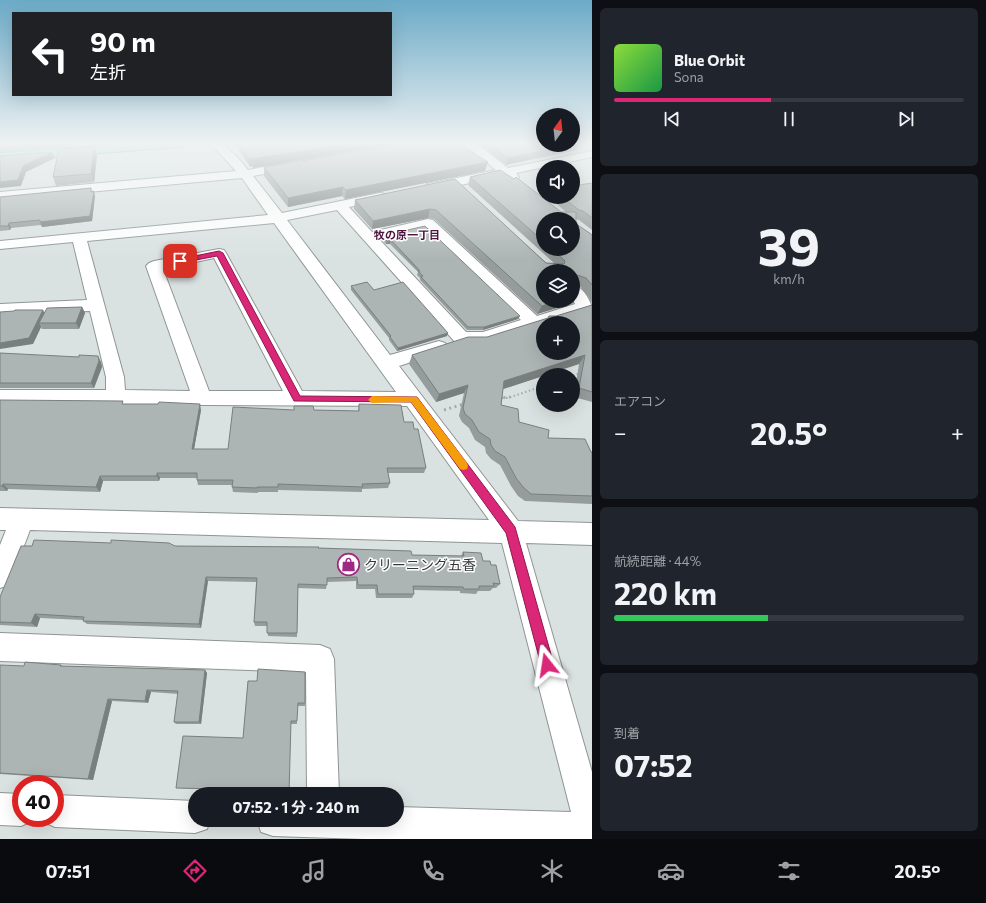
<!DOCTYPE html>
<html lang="ja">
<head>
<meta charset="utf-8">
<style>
  :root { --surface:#171b24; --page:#20242c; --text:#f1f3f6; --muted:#9ea1a6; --line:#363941; --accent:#db2777 }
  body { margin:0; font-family:Commissioner,"Noto Sans JP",sans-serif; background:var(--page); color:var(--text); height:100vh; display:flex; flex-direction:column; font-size:15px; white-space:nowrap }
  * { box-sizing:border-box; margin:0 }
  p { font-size:13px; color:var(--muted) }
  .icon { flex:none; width:22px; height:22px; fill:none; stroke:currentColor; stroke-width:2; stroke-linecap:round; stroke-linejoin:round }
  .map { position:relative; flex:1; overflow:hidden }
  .panel { display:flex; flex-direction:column; gap:8px; padding:8px; background:#0d0f14; width:394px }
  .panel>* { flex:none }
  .guide { position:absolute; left:12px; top:12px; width:380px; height:84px; border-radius:0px; box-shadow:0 4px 16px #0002; background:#202124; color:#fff; overflow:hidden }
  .needle { width:26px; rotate:15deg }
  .buttons { position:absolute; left:536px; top:108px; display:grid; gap:8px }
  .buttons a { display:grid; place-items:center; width:44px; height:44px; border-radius:50%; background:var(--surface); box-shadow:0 4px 16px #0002; font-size:20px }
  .speed { position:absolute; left:12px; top:775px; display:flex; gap:8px; font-size:20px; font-weight:700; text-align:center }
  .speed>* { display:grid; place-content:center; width:52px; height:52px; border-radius:50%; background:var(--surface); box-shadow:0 4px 16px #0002; line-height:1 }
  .speed .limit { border:6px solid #d22; background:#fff; color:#111 }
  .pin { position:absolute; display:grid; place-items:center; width:34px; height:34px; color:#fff; margin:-17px; border-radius:8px; box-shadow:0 2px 6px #0006 }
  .me { position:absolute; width:44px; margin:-22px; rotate:345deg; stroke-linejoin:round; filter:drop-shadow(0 0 3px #0008) }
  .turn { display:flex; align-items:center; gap:14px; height:84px; padding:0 12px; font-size:18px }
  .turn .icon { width:52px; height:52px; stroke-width:2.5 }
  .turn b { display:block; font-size:28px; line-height:34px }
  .big { font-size:30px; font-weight:700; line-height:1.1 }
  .panel .card { flex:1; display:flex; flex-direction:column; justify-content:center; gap:6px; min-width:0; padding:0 14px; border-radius:6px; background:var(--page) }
  .panel .dial { align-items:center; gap:0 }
  .dial b { font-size:52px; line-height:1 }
  .song { display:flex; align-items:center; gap:12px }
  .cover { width:48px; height:48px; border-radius:6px; background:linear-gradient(135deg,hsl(90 70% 55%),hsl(140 70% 35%)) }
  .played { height:4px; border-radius:2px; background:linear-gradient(90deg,var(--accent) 45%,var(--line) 45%) }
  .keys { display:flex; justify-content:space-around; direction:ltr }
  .heat { display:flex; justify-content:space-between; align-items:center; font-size:22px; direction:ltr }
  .charge { height:6px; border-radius:3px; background:linear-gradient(90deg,#34c759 44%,var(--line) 0) }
  .trip { position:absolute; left:188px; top:787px; width:216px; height:40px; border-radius:20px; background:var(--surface); box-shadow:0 4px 16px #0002; font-weight:700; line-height:40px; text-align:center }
  .tab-bar { display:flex; height:64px; justify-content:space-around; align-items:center; background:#090b0e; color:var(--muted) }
  .tab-bar .icon { width:28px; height:28px }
  .tab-bar .active { color:var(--accent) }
  .tab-bar b { font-size:18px; color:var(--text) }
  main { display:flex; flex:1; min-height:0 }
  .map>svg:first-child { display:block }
</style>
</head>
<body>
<main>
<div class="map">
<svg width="592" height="839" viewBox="0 0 592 839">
  <rect width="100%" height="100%" fill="#dae2e1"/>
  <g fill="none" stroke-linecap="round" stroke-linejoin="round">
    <defs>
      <g id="minor">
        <path d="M210,143H222L238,158L248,170L290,162L294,163L296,166L294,169L253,176L282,213L380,193L385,194L386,197L385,200L349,207L372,232L428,219L433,220L537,316L575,304L573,300V285C584,288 588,297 592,307L590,311L551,323H543V325C516,334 483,350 455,342L337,210L287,220L390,355L439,341L445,343L448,347L445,351L399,366L518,521L592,523V545L526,543L592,772V839H364L273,836L261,832L257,820H397V807L571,812L502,543L30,530L9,585L0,588V545L6,530H0V508L489,520L407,406L0,404V390H106V377L90,311L0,314V304L87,300L73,242L0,249V241L268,215L242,178L0,200V192L236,171ZM274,223L396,392L302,391L226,253L224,250L219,249L154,261L149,263L146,266L190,391L125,390L124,377L87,241ZM425,228L521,320L483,332H466L379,239ZM214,258L283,391H209L163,269Z"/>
        <path d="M464,143H476L508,168L592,151V157L516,173L519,177L517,180L513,181L504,176L431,191L427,190L425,187L427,184L496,170L465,145Z"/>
        <path d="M0,633L320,645L330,649L334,659L339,794H307L306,672L0,661Z"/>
        <path d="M0,793L21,794V818H34L32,821L21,826L0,825Z"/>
        <path d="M55,795L195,801V820H210L207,829L195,833L55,827L44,822L42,818H55Z"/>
      </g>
      <path id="major" d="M136,143H185L183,146L179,147L0,161V153Z"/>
    </defs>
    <!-- minor casing -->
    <use href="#minor" stroke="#8e9594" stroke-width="2"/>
    <!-- major casing -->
    <use href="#major" stroke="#448f8a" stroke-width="2"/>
    <!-- path-far1 -->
    <g stroke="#a3aaa9" stroke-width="2" stroke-dasharray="1.5 2.5" stroke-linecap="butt">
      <path d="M573,376L580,373"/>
      <path d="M498,398H508L543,386"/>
    </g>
    <!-- path -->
    <g stroke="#a3aaa9" stroke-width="3" stroke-dasharray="2 3.5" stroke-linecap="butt">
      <path d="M498,398L510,397"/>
      <path d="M444,410L464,404"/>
    </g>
    <!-- minor -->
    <use href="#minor" fill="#fff" fill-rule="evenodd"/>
    <!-- major -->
    <use href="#major" fill="#94d9d3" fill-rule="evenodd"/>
  </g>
  <!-- wall -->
  <g fill="#959c9b" fill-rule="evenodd">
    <path d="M0,143H99V144L0,152Z"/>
    <path d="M235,143H403L253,168L252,166L250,167L236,146Z"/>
    <path d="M478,143H543L578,144L576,150L506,165Z"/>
    <path d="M97,155L94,182L56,186L53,177Z"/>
    <path d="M264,167L485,171L345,199L342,196L288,207L264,176Z"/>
    <path d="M470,177L561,212H566L549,197H573L592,183V230L579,220L576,219V224L591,234L592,235V303L588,296L581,287L577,285L576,291L578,294L573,303L537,314L434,219L428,218L372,229L354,209L355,200L455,179L546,263H554L468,185ZM543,219L573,249H543Z"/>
    <path d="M91,188L92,192L95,196L92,221L42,227L41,225L11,228L10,230L0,231V197Z"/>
    <path d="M425,226L518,319L483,330H467L420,280V278L417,275L418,272L390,244H386L382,240V236Z"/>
    <path d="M351,286L374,290L447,336L397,351L389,340V338L351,290Z"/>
    <path d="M592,305V402L574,397L579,364L545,375H543V376L503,389L501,405L519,422L548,438L592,452V504L525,501L518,496L511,486L500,465L491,459L486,453L485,447L475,440L469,428L462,422L459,416L464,393L436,402L409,364L412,355L487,337Z"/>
    <path d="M82,307L85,313L79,329H42L41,327L33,344L43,310L44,313Z"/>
    <path d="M0,353L101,362L102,367L94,388H0Z"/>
    <path d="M0,400L124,404L201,410L194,449H228L294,410H314L358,411L359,404L404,422L414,429L426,468L424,473H388L390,483L388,488L362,489V492L278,490V492H258V493L233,492L232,487V485H198L197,480V478H160L159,481H103L100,492L8,489L7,491H0Z"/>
    <path d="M175,546L318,548L412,555L461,556L463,552L491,565L500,584L496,588H493L490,591H478L476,594L460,593V591L413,590L414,594L412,598H376L375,589H356V581L327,582L326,589L298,588L297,637L268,636L267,626H255L254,622L256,582L208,581L201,628L87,624L83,621V620L40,618L37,627L0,625V597Z"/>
    <path d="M61,665L63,666L205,670L207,673L201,724H176L174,722L178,694L151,692L148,703L112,701L93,780L0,774L24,666Z"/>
    <path d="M248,681L305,703V706H297V724H291L256,791L176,788L243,738Z"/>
  </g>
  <!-- shaded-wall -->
  <g fill="#797f7e">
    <path d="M354,143H403L253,168L252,159Z"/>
    <path d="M578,144L576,150L506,165L508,158Z"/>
    <path d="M94,147L97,155L94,182L91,174Z"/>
    <path d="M52,152L55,158L26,172L21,186L0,188V182L23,166Z"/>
    <path d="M252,158V166L250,167L249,159Z"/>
    <path d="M488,162L485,171L345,199L346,190Z"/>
    <path d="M343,187L342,196L288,207V198Z"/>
    <path d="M94,191L95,196L92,221L42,227L40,222Z"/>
    <path d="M430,209L428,218L372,229L373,221Z"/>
    <path d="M9,223L11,228L10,230L8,226Z"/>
    <path d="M391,240L390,244H386L387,241Z"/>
    <path d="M578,294L573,303L537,314L542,306L556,301H573V296Z"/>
    <path d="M82,307L85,313L79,329L76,323Z"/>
    <path d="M43,310L46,316L39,323L41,327L33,344L0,349V343Z"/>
    <path d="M520,316L518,319L483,330L484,327Z"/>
    <path d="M448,333L447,336L397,351L398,348Z"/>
    <path d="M585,355L579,364L545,375H543V376L500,390L504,381Z"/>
    <path d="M98,356L101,362L102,367L94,388L91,383Z"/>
    <path d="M468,385L464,393L436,402L439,394Z"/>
    <path d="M200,404L201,410L193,455L192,449Z"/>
    <path d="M157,473L160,478L159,481L157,476Z"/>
    <path d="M100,476L103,481L100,492L96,487Z"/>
    <path d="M3,484L8,489L7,491L2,486Z"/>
    <path d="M206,577L208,581L201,628L199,624Z"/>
    <path d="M35,614L40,618L37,627L31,623Z"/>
    <path d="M205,670L207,673L201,724L199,722Z"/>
    <path d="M147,690L151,692L148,703L145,701Z"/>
    <path d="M108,699L112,701L93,780L88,779Z"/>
  </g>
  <!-- building -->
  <g fill="#adb5b4" stroke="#797f7e" fill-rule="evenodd">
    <path d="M0,143H42L0,146Z"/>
    <path d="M238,143H354L252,159V158L249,159Z"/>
    <path d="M409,143H456L488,162L346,190L343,187L288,198L264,167Z"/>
    <path d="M488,143H543V145H573V143H576L578,144L508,158Z"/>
    <path d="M94,147L91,174L53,177L59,149Z"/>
    <path d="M52,152L23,166L18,180L0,182V156Z"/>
    <path d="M500,170L514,179L516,177L561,212H576V224L591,234L592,235V285L586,278L577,275L576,291L578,294L573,296V271H543V301H556L542,306L436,210L430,209L373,221L355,200L455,179L546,263L564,264L565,261L552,249H573V219H543V241L470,177Z"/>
    <path d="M592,183V218L583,211L579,210L562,197H573V186Z"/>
    <path d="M91,188V192L94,191L90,216L40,222V220L9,223L8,226H0V197Z"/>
    <path d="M425,226L520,316L484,327H468L421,277L423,276L418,271H420L391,240L387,241L382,236Z"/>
    <path d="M367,282L374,290L403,282L448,333L398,348L390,337L391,336L351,286Z"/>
    <path d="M592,305V392L579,388L585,355L504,381L501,405L518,409L519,422L549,430L548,438L585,439L591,452H592V496L531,494L524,488L516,478L505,457L495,451L491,445L490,439L479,432L472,420L465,414L463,408L468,385L439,394L412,355L468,337H487L548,318L549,316H556ZM543,323H573V353H543Z"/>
    <path d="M82,307L76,323H39L47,308Z"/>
    <path d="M15,310H43L29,338L0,343V312L14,311Z"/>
    <path d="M0,353L79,357V355L98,356L99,361L91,383H0Z"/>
    <path d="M0,400L123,401L122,404H158L159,402L200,404L192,449H228L233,407L294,410V406H313L314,410L359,411V404L401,405L404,422H413L414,429H418L426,468H387L390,483L362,484L363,487L278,484V487H257V488L232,487L233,480H197V473H157V476H100L96,487L3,484L2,486H0Z"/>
    <path d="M34,540L111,543V540L169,543L175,546L319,547L318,548L411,551L412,555L464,556L463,552L481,553L483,561H490L491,565H496L500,584L493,583L494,586H479V589H464L463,587L413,586L414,594H378L377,585H358L357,577L327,578V585L298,584L297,633H267V622H254L257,578L206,577L199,624L83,621L84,617L35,614L31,623L0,622V597L21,546H32Z"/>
    <path d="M25,662L61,665L60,666L205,670L199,722H174L178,691L147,690L145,701L108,699L88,779L0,773V665L24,666Z"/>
    <path d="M258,669L305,672V703H298L297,721H291L289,794H256V790L176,788L183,736L243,738L248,681H257Z"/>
  </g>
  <!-- sky -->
  <linearGradient id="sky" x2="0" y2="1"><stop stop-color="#6baac7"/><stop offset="0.55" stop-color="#eef2f2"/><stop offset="1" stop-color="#eef2f2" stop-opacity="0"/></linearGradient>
  <rect width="592" height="260" fill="url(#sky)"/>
  <!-- route -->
  <path fill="#db2777" stroke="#8e194d" d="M219,251L223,253L300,396L417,397L515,527L554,665L552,669L547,671L543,669L541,665L506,533L411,402L294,401L217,256L180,263L177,261L180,259Z"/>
  <!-- slow -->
  <path fill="#f59e0b" d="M372,396L417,397L467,463L468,466L467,469L463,470L460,469L411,402L372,403L368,400Z"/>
  <!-- icons -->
  <defs>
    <symbol id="shop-ring" viewBox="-11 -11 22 22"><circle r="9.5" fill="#fff" stroke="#9d2984" stroke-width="1.5"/><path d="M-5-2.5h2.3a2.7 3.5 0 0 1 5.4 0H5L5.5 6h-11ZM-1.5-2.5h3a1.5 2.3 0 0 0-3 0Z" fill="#9d2984"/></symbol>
  </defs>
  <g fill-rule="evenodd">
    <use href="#shop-ring" x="336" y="552" width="25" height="25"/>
  </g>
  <g text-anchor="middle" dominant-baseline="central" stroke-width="3" stroke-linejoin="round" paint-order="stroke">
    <!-- far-neighbourhood labels -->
    <g font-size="11" font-weight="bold" fill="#4b133e" stroke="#fff">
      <text x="407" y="234">牧の原一丁目</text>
    </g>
    <!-- near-poi labels -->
    <g font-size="14" fill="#343737" stroke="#fff" text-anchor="start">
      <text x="364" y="564">クリーニング五香</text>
    </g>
  </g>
</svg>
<div class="buttons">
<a><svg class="needle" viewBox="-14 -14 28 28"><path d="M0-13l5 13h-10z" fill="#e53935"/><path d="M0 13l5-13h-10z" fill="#9ea1a6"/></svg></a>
<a><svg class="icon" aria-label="sound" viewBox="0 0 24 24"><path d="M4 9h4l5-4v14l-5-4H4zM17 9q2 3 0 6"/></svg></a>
<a><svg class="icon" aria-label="search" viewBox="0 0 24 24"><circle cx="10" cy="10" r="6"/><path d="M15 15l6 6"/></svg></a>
<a><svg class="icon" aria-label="layers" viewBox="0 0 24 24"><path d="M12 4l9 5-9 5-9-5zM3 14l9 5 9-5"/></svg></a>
<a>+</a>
<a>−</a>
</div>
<div class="speed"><div class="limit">40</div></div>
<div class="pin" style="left:180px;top:261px;background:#d93025"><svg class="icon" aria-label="arrive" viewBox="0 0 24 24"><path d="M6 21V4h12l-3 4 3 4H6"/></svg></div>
<svg class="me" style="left:547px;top:665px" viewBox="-20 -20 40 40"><path d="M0-17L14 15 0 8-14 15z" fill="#db2777" stroke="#fff" stroke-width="4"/></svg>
<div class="trip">07:52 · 1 分 · 240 m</div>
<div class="guide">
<div class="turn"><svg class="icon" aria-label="left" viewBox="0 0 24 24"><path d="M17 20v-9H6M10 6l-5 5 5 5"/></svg><div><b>90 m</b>左折</div></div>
</div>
</div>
<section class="panel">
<div class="card">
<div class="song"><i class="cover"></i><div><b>Blue Orbit</b><p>Sona</p></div></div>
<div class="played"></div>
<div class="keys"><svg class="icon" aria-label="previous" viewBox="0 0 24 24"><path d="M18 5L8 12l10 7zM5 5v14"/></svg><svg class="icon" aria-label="pause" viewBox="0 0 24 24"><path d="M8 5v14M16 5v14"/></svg><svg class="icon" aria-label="next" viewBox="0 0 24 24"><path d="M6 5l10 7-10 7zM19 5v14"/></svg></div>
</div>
<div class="card dial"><b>39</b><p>km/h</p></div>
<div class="card"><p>エアコン</p>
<div class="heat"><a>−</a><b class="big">20.5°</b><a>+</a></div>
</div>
<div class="card"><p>航続距離 · 44%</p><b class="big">220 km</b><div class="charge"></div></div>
<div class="card"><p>到着</p><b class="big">07:52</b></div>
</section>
</main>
<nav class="tab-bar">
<b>07:51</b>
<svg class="icon active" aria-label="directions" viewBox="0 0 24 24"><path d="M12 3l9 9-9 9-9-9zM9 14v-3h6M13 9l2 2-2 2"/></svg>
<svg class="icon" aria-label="music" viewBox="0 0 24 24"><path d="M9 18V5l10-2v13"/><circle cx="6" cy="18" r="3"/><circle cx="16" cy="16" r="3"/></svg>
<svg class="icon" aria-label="phone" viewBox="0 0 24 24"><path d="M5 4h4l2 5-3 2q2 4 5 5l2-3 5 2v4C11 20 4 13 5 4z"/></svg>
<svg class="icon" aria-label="climate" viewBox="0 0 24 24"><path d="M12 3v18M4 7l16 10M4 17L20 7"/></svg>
<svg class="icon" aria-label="car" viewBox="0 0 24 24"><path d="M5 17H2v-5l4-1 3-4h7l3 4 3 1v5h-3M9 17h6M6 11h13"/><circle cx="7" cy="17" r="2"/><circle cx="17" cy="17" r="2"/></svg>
<svg class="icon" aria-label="filters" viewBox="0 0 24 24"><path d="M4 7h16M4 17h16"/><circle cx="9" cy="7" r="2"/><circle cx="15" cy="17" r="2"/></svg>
<b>20.5°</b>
</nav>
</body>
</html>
